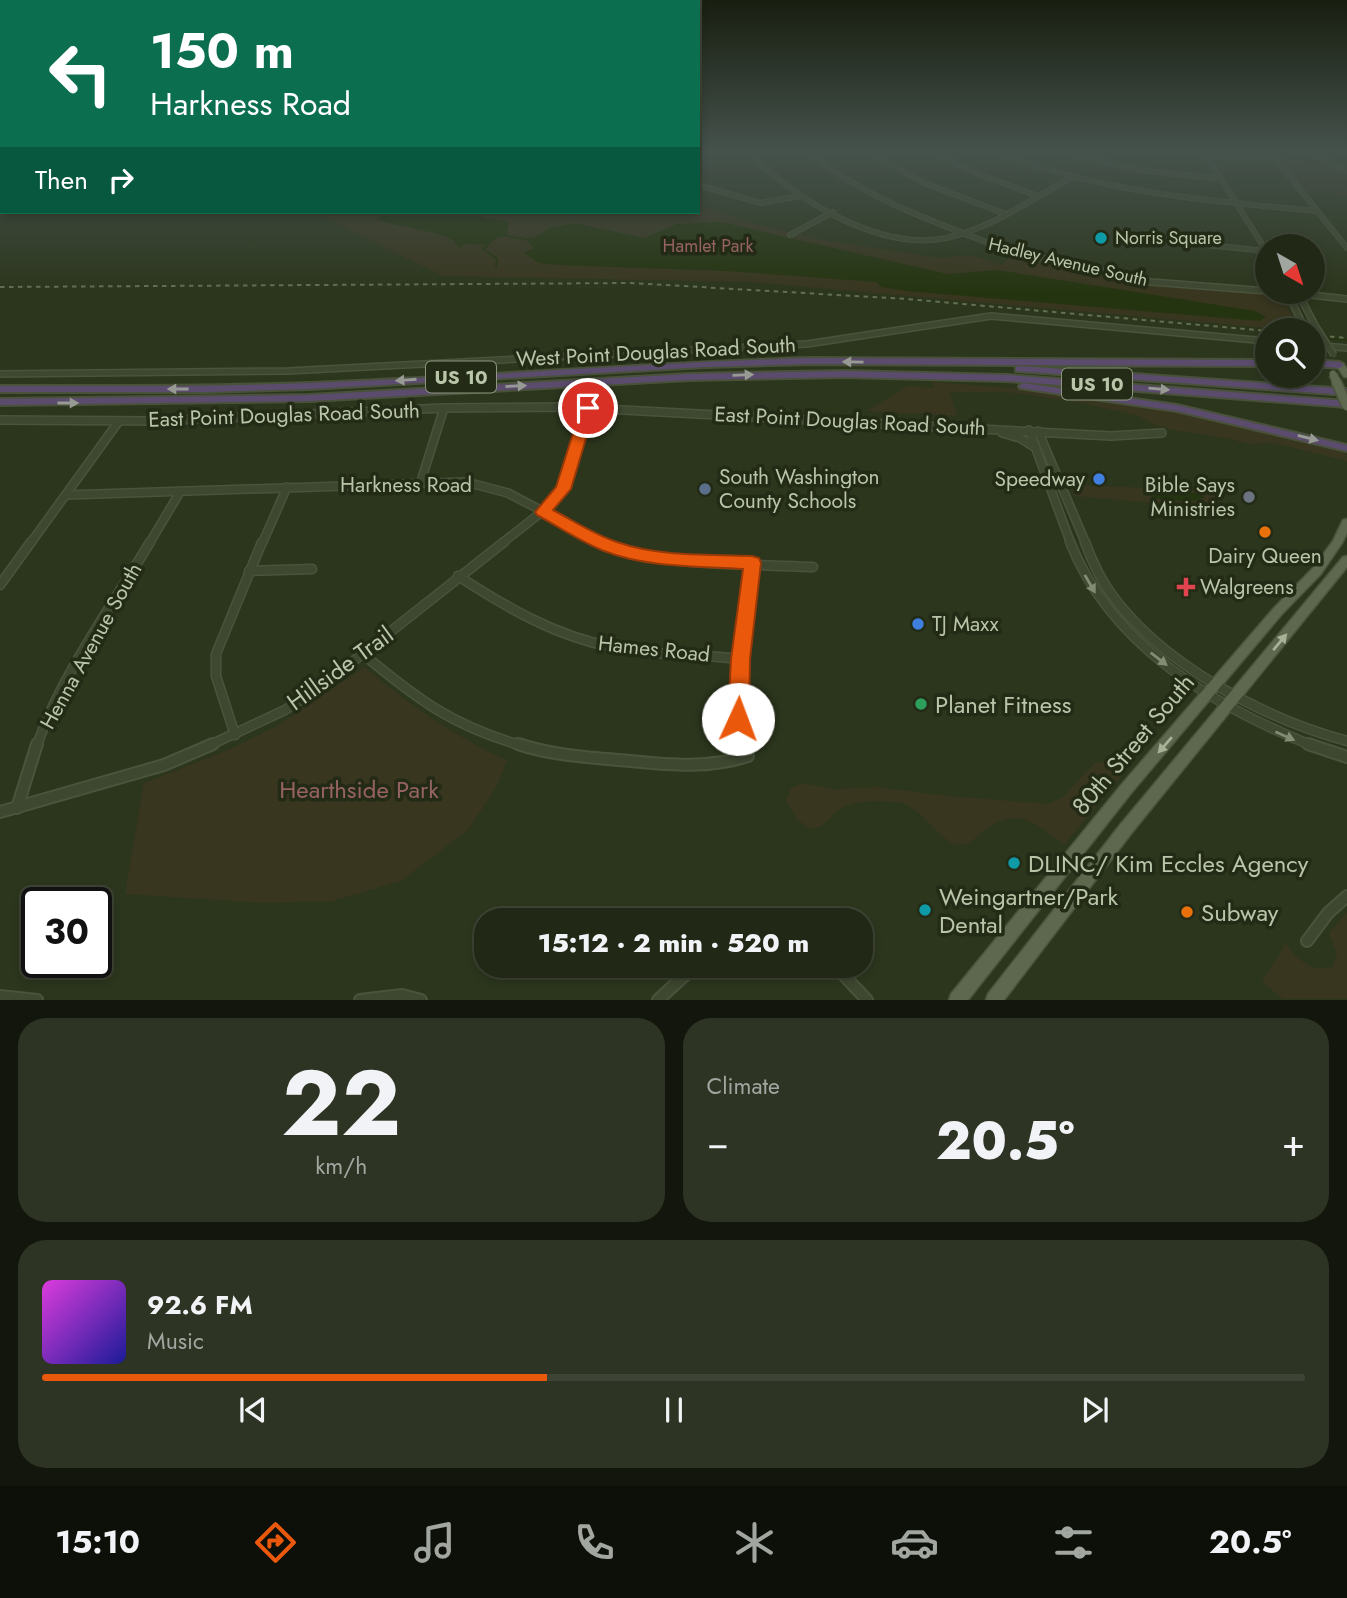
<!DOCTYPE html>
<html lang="en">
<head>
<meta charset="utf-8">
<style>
  :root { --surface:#212816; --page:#2d3423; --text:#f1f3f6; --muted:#a2a6a1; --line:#3e4435; --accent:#ea580c }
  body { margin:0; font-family:Jost,sans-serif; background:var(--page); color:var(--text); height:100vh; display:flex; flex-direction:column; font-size:26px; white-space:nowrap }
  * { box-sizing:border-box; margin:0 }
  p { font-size:23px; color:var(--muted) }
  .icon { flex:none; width:38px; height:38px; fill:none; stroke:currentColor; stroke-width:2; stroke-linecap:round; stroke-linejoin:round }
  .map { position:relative; height:1000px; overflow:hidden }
  .drawer { display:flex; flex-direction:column; gap:18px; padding:18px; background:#12160c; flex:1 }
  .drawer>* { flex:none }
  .banner { position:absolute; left:0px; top:0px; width:700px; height:214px; box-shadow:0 4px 10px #0003,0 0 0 2px var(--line); background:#0b6e4f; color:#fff; overflow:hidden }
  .needle { width:46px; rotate:141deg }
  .tools { position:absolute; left:1255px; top:234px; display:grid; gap:14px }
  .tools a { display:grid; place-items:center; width:70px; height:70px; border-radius:50%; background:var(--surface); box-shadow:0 4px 10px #0003,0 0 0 2px var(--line); font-size:35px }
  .speed { position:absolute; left:21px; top:887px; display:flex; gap:14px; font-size:35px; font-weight:700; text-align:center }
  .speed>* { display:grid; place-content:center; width:91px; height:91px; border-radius:50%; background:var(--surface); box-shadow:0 4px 10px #0003,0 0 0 2px var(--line); line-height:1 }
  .speed .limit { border:4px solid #111; border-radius:10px; background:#fff; color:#111 }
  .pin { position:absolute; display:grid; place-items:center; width:60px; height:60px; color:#fff; margin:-30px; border:4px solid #fff; border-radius:50%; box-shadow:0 2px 7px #0007 }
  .me { position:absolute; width:77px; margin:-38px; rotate:2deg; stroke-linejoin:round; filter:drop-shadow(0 0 5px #0008) }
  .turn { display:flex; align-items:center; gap:24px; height:147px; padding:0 35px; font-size:32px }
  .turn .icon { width:91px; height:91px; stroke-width:2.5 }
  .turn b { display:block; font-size:49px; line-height:60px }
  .then { display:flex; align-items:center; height:66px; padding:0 35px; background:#0003; gap:14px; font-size:26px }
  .big { font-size:52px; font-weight:800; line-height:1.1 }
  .drawer .widget { flex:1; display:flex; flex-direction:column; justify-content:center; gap:10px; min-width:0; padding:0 24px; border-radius:28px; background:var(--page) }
  .drawer .dial { align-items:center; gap:0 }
  .dial b { font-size:91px; line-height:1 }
  .song { display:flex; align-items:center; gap:21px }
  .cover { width:84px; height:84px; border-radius:10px; background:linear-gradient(135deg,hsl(300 70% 55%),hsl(240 70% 35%)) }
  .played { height:7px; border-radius:4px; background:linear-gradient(90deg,var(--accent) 40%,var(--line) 40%) }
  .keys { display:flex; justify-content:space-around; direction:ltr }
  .heat { display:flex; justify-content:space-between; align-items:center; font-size:38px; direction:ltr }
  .drawer .tiles { flex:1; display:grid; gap:18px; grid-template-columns:1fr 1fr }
  .widget:last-child { grid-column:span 2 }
  .trip { position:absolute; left:474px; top:908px; width:399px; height:70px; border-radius:28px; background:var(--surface); box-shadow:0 4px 10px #0003,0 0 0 2px var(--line); font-weight:800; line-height:70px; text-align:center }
  .tabs { display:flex; height:112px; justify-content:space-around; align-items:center; background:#0d1009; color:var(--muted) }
  .tabs .icon { width:49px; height:49px }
  .tabs .selected { color:var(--accent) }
  .tabs b { font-size:32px; color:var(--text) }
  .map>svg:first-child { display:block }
</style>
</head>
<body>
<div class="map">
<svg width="1347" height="1000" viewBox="0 0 1347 1000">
  <rect width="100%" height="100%" fill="#2c361d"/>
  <!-- green -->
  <g fill="#38361f">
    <path d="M1275,158L1331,163L1347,171V196L1302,192Z"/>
    <path d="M698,205L755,224L823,240L939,258L969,255L1001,265L1015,254L1162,287L1280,295L1302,331L751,282L443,276L313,212H698Z"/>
    <path d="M933,382L1034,390L1179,411L1342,450L1346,452L1347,461L1274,443L1247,444L1227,438L1177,431L1153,424L1139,416L1078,402L1007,392H950L957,416L866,411L908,386L934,388Z"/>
    <path d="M1068,485L1202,490L1214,495L1220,506C1212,510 1095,497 1074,496Z"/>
    <path d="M364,667C408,703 455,737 507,760L497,786L469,829L401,881L333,901L264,903L125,894L144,783L228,750L275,727Z"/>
    <path d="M1095,762L1106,763L1124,773L1064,845C1037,823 1015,805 984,831C978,836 970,844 962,844C941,847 922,807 901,803C885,800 857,800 842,808C831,815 826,827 812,829L797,820L786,800L791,788L803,783L834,789L876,787L948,796L1048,804L1063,797Z"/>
    <path d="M1347,912V999H1283L1262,982L1286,943C1296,959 1314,975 1333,966L1337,954L1329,933Z"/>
  </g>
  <!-- water -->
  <g fill="#253410">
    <path d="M387,212H475L484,218L506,221L509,223L506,236L497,238L488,245L464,244L459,248C457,246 456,243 454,241C443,231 394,227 376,219Z"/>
    <path d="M721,222L947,274L997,270L1255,311L1266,317L1260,321L908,291L881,287L876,282L727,271L558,265L538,263L524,253L534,248L525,239L538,236L549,228L575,223L644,238L677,224Z"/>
    <path d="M1152,490L1195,493L1205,497C1193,504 1156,502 1145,493Z"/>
  </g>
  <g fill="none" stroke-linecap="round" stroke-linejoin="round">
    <!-- stream -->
    <g stroke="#253410" stroke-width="2">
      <path d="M506,236L525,239"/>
      <path d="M488,245L483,249L497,259L496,267"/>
      <path d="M1266,326L1278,331"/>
      <path d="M1312,337L1347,340"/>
    </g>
    <defs>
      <g id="minor-far4">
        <path d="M748,152C793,198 879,252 946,238C990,229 1032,199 1071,178"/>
        <path d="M809,152C867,201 939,223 1009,251L1026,255"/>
        <path d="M869,152L924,183L1003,213"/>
        <path d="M931,152L978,174L1038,196"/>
        <path d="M995,152C1099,192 1207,201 1317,211"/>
        <path d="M1064,152L1139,170L1220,179"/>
        <path d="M1178,152L1277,160"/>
        <path d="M1204,152L1267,252"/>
        <path d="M1270,152L1347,248"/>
        <path d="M1307,152L1347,171"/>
        <path d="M698,185L761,203L801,196"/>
        <path d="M790,235L833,212"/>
        <path d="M1206,245L1267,251"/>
        <path d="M1265,255L1267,251"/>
      </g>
      <g id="minor-far3">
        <path d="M1018,253L1151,282L1267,291"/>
        <path d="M1266,253L1264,257L1267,262"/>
        <path d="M1283,292L1347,299"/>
        <path d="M1287,292L1306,331"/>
        <path d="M1298,293L1316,327"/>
        <path d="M1312,345L1347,348"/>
        <path d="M0,374L288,371L807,344L991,316L1267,341"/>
      </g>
      <g id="minor-far2">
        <path d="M0,420L154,421L444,408L567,407L1111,436L1162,433"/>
        <path d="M1029,430L1071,544"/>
        <path d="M1038,431L1086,544"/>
        <path d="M1002,433L1020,438L1036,448"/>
        <path d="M421,481L444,408"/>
        <path d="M67,495L466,482L508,493L605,544"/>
        <path d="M30,544L119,421"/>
        <path d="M149,544L180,492"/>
        <path d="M262,544L287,487"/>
        <path d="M501,544L548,507L563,489L588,408"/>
      </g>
      <g id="minor-far1">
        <path d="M602,542C648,567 758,564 813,567"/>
        <path d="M1070,542C1111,646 1214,706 1313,746"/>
        <path d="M1085,542C1092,561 1100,579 1112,595C1163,665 1265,719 1347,741"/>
        <path d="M249,571L312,569"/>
        <path d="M458,576C506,607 555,636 612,647C654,656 698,654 740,659"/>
        <path d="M0,585L31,542"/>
        <path d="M363,654C418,700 453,726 523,746"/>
        <path d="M235,735L216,676V654L262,542"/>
        <path d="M37,746C58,680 114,603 150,542"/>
        <path d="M208,746L285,710L328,681L504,542"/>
        <path d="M745,746C727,687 745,623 753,563"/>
      </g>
      <g id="minor">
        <path d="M518,744C551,755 584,757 619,760C663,764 705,770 748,756L745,744"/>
        <path d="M1308,744L1347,757"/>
        <path d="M17,808L37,744"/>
        <path d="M0,812L164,765L213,744"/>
        <path d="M1307,941L1328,913L1347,896"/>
        <path d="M835,966L867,1000"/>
        <path d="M0,996L37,1000"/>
        <path d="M360,1000L402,995L421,1000"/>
        <path d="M658,1000L695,966"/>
      </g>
      <g id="major">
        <path d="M1337,363H1343L1347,369V377H1344L1336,365Z"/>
        <path d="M1347,519V533L1342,543L1321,574L1282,614L1132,792L968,1000H949L951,994L1122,784L1274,608L1313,568L1333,541L1343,520Z"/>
        <path d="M1347,556V567L1130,835L1004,1000H986L988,994L1120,825L1343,557Z"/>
      </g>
      <g id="highway">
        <path d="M811,358L1267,360V366L811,364L704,367L310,389L206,392H0V386C103,386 205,387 308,383C476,377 643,363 811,358Z"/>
        <path d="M1312,360L1340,362L1344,365L1340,368L1312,366Z"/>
        <path d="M1019,366L1347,389V395L1016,371V367Z"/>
        <path d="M846,371L1007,375L1347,401V407L1007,381L846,377L689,380L309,401L0,405V399L309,395L689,374Z"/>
        <path d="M1023,383L1177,405L1347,445V451L1177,411L1020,388L1019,386Z"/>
      </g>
    </defs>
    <!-- minor-far4 casing -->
    <use href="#minor-far4" stroke="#4a533c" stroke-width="6"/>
    <!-- minor-far3 casing -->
    <use href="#minor-far3" stroke="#4a533c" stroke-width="8"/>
    <!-- minor-far2 casing -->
    <use href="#minor-far2" stroke="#4a533c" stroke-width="10"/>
    <!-- minor-far1 casing -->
    <use href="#minor-far1" stroke="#4a533c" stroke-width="11"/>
    <!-- minor casing -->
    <use href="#minor" stroke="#4a533c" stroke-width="14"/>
    <!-- major casing -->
    <use href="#major" stroke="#4a533c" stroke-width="3"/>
    <!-- highway casing -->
    <use href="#highway" stroke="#49513b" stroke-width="4"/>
    <!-- minor-far4 -->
    <use href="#minor-far4" stroke="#3e4730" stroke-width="4.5"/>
    <!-- minor-far3 -->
    <use href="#minor-far3" stroke="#3e4730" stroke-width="5"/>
    <!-- minor-far2 -->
    <use href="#minor-far2" stroke="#3e4730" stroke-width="7"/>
    <!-- minor-far1 -->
    <use href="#minor-far1" stroke="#3e4730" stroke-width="8"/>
    <!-- minor -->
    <use href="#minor" stroke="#3e4730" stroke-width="10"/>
    <!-- major -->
    <use href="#major" fill="#5d684e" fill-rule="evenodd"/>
    <!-- highway -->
    <use href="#highway" fill="#5b4c6e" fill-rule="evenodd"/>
    <!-- rail -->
    <g stroke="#636f52" stroke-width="2" stroke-dasharray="4.5 4.5" stroke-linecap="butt">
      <path d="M0,287L631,283L907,299L1268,331"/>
      <path d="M1312,335L1347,338"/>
    </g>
    <defs>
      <g id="minor-bridge">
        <path d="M1316,327L1334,355"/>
        <path d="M1312,343L1319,354"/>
      </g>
      <path id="major-bridge-far1" d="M1333,374L1337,383"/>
      <path id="major-bridge" d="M1336,381L1347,406"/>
    </defs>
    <!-- minor-bridge casing -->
    <use href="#minor-bridge" stroke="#4a533c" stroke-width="8" stroke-linecap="butt"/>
    <!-- major-bridge-far1 casing -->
    <use href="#major-bridge-far1" stroke="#4a533c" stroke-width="10" stroke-linecap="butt"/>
    <!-- major-bridge casing -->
    <use href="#major-bridge" stroke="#4a533c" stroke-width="12" stroke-linecap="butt"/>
    <!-- minor-bridge -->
    <use href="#minor-bridge" stroke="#3e4730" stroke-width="5"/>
    <!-- major-bridge-far1 -->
    <use href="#major-bridge-far1" stroke="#5d684e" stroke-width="7"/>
    <!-- major-bridge -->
    <use href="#major-bridge" stroke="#5d684e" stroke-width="9"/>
  </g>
  <!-- one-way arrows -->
  <defs><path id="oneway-solid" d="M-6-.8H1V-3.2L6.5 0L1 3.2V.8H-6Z" transform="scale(1.75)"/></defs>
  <g fill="#989b94">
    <use href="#oneway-solid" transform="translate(853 362) rotate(-179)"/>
    <use href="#oneway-solid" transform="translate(743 375) rotate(-2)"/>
    <use href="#oneway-solid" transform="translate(406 380) rotate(176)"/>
    <use href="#oneway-solid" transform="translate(516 386) rotate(-3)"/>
    <use href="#oneway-solid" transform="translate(178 389) rotate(-180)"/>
    <use href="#oneway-solid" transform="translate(1159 389) rotate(5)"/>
    <use href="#oneway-solid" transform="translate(68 403)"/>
    <use href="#oneway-solid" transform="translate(1308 438) rotate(14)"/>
  </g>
  <g fill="#828c73">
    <use href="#oneway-solid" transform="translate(1090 584) rotate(60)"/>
    <use href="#oneway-solid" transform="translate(1159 659) rotate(38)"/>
    <use href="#oneway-solid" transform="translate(1285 736) rotate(24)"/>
  </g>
  <g fill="#a7b297">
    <use href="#oneway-solid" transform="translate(1280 642) rotate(-50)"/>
    <use href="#oneway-solid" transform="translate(1165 745) rotate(131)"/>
  </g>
  <!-- sky -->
  <linearGradient id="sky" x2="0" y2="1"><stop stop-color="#181e10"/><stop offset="0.52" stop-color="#45524c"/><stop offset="1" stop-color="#45524c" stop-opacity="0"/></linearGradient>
  <rect width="1347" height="292" fill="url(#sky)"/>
  <!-- route -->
  <path fill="#ea580c" stroke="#983908" stroke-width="2" d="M588,404L595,408L571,489L553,510C574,521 595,535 617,542C660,557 708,554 752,556L759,558L761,563L750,659L749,719L746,726L738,728L731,726L728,719L731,659L743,569C697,566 648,568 604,551C581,542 559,527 537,515L535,512L556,487L581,408Z"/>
  <!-- markers -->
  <g fill="#0f9aa8" stroke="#232b16" stroke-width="2.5">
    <circle cx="1101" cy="238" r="7"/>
    <circle cx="1014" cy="863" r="7"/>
    <circle cx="925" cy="910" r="7"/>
  </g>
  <g fill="#3f7fe0" stroke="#232b16" stroke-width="2.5">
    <circle cx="1099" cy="479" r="7"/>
    <circle cx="918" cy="624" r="7"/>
  </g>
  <circle fill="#5c6f8a" stroke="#232b16" stroke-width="2.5" cx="705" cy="489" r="7"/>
  <circle fill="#6b7280" stroke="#232b16" stroke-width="2.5" cx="1249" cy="497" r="7"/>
  <g fill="#e8710a" stroke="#232b16" stroke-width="2.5">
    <circle cx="1265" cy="532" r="7"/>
    <circle cx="1187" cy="912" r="7"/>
  </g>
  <path fill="#e0444e" stroke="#232b16" stroke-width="2.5" d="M1182.5 576.5h7v7h7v7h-7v7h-7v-7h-7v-7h7z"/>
  <circle fill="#2e9e5b" stroke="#232b16" stroke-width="2.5" cx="921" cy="704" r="7"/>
  <g text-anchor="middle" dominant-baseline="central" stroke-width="7" stroke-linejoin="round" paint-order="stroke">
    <!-- far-poi labels -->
    <g font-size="18" fill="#b9c5a9" stroke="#232b16" text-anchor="start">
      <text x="1115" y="238">Norris Square</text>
    </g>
    <!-- far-park labels -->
    <g font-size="18" fill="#966360" stroke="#232b16">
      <text x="708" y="246">Hamlet Park</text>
    </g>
    <!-- far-street labels -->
    <g font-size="18" fill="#b9c5a9" stroke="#232b16">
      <text transform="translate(1068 262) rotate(13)">Hadley Avenue South</text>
    </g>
    <!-- shield labels -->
    <g fill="#232b16" stroke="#8c977d" stroke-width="2">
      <rect x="426" y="361.5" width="70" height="31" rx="5"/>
      <rect x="1062" y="368.5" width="70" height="31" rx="5"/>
    </g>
    <g font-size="19" font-weight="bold" fill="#b9c5a9">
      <text x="461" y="377">US 10</text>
      <text x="1097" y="384">US 10</text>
    </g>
    <!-- street labels -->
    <g font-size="21" fill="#b9c5a9" stroke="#232b16">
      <text transform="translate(656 352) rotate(-3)">West Point Douglas Road South</text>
      <text transform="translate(284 415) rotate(-2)">East Point Douglas Road South</text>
      <text transform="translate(850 421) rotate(3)">East Point Douglas Road South</text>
      <text x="406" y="485">Harkness Road</text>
      <text transform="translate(91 646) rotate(-61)">Henna Avenue South</text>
      <text transform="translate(654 649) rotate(6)">Hames Road</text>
    </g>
    <!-- poi labels -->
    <g font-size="21" fill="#b9c5a9" stroke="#232b16" text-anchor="start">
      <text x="719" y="477">South Washington<tspan x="719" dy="24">County Schools</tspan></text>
      <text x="1085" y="479" text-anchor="end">Speedway</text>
      <text x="1235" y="485" text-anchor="end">Bible Says<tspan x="1235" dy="24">Ministries</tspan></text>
      <text x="1265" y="556" text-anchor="middle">Dairy Queen</text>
      <text x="1200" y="587">Walgreens</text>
      <text x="932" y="624">TJ Maxx</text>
    </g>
    <!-- near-street labels -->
    <g font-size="24" fill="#b9c5a9" stroke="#232b16">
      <text transform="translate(340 668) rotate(-36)">Hillside Trail</text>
      <text transform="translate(1133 744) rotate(-50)">80th Street South</text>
    </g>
    <!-- near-poi labels -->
    <g font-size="24" fill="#b9c5a9" stroke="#232b16" text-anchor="start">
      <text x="935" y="704">Planet Fitness</text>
      <text x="1028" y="863">DLINC/ Kim Eccles Agency</text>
      <text x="939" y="896">Weingartner/Park<tspan x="939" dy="28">Dental</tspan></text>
      <text x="1201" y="912">Subway</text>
    </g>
    <!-- near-park labels -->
    <g font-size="24" fill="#966360" stroke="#232b16">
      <text x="359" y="789">Hearthside Park</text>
    </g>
  </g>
</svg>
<div class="tools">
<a><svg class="needle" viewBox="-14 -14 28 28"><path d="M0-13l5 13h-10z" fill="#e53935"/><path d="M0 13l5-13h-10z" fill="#a2a6a1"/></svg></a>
<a><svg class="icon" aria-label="search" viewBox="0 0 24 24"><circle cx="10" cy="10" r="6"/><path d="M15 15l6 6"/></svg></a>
</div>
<div class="speed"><div class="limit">30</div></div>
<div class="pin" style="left:588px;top:408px;background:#d93025"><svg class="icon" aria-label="arrive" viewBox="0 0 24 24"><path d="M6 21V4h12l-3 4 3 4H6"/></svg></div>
<svg class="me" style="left:738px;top:719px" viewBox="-20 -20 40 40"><circle r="19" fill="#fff"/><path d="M0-13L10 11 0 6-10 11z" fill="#ea580c"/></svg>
<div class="trip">15:12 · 2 min · 520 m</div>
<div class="banner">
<div class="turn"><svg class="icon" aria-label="left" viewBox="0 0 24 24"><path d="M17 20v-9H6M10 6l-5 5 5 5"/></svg><div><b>150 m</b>Harkness Road</div></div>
<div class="then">Then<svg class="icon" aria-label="right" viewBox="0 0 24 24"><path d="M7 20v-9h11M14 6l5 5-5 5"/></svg></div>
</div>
</div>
<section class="drawer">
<div class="tiles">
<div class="widget dial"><b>22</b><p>km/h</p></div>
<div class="widget"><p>Climate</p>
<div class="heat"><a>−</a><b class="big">20.5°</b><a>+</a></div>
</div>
<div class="widget">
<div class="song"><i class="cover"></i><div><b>92.6 FM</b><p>Music</p></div></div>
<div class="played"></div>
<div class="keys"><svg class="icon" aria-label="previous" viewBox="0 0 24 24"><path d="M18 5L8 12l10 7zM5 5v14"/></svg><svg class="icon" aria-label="pause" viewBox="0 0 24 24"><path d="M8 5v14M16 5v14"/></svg><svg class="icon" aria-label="next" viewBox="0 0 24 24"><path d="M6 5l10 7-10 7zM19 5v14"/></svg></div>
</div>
</div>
</section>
<nav class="tabs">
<b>15:10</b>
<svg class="icon selected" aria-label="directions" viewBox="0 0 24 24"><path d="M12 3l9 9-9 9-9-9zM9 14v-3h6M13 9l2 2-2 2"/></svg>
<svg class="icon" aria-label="music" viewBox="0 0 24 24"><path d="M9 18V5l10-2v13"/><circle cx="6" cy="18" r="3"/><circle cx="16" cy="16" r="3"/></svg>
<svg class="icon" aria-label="phone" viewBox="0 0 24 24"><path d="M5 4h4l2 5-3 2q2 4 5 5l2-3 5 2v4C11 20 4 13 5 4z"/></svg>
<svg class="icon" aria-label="climate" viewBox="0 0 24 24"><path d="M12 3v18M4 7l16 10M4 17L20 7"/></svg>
<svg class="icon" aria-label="car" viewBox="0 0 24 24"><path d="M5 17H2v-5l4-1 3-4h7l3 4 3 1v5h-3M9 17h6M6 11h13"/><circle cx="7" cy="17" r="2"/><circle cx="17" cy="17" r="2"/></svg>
<svg class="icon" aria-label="filters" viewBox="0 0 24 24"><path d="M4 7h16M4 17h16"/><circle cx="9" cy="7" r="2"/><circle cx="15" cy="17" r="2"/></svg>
<b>20.5°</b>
</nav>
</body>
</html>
